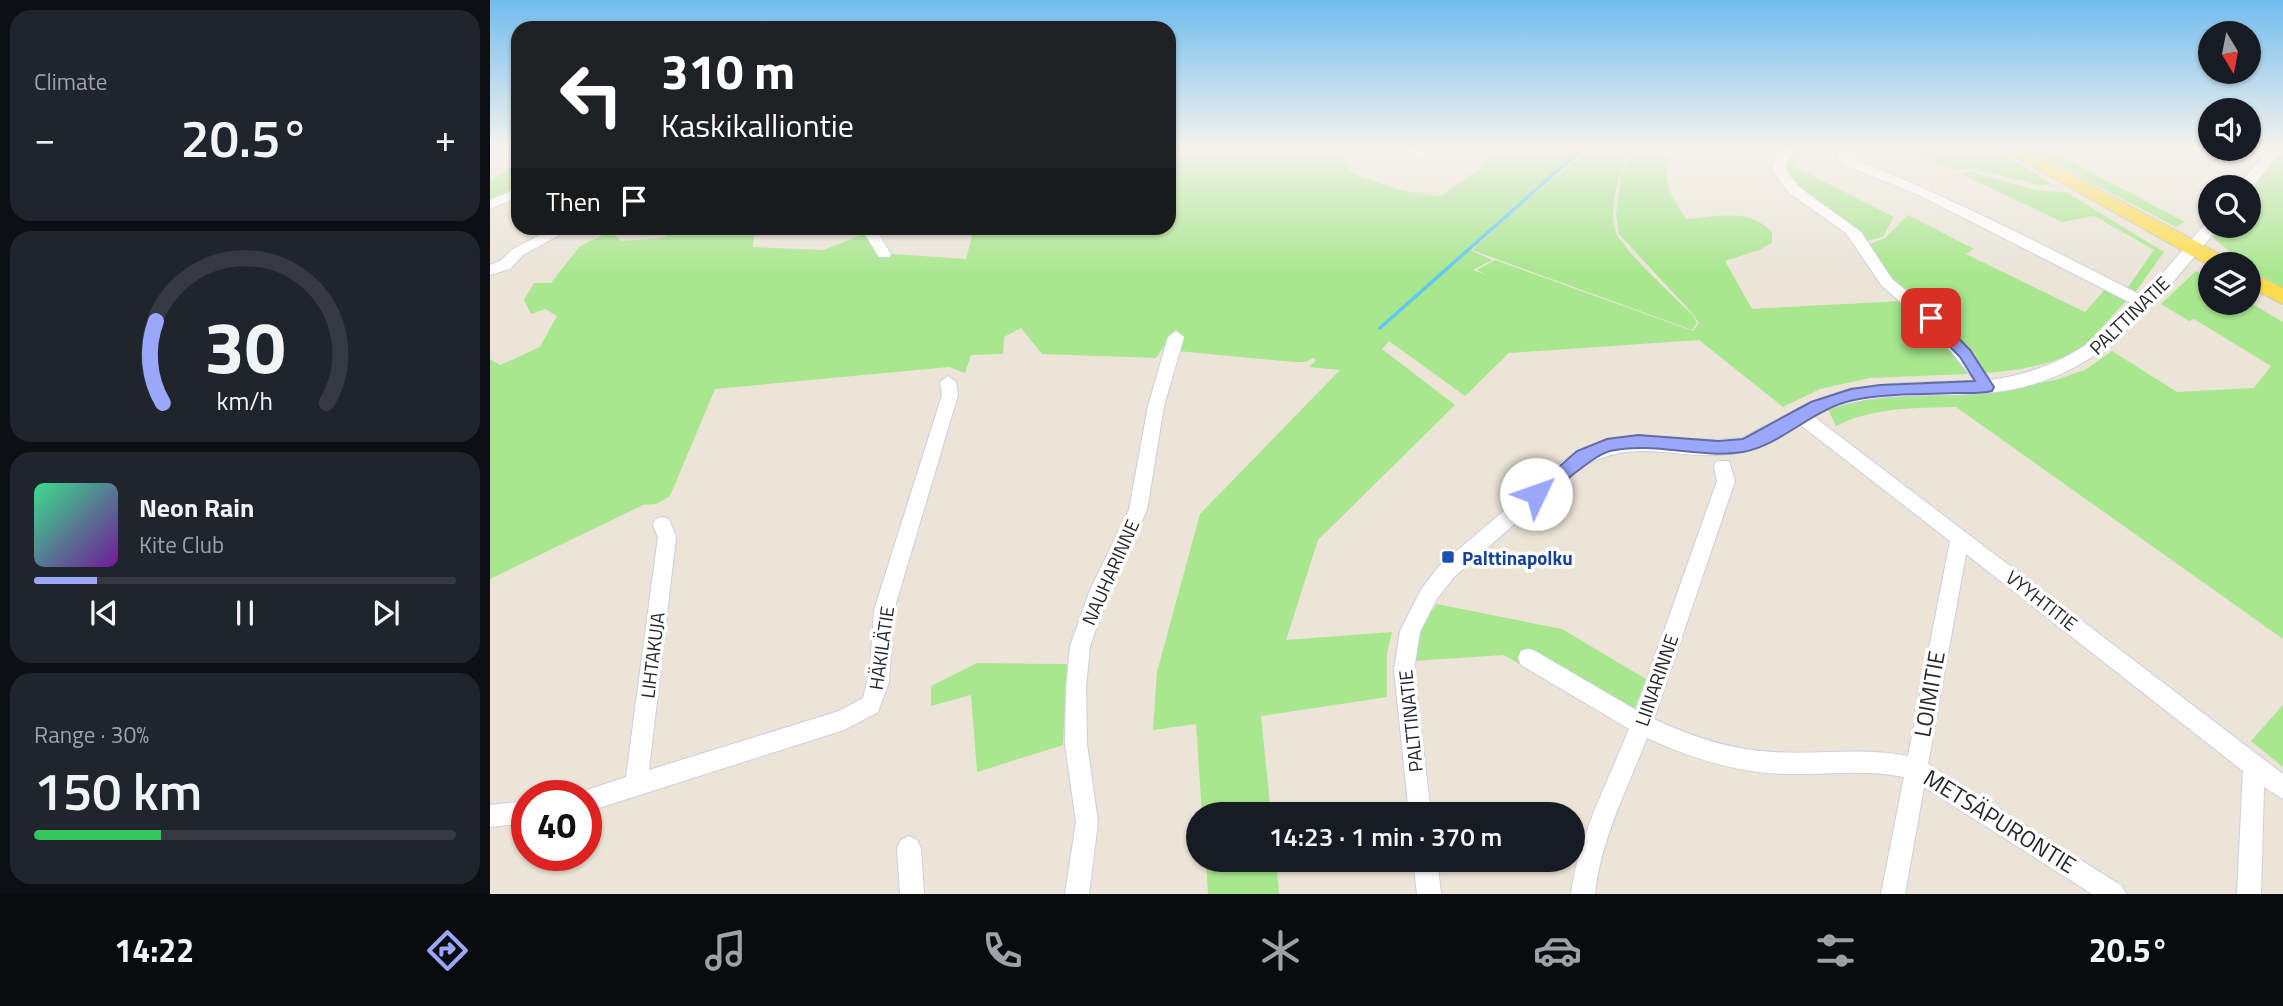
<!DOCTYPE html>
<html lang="en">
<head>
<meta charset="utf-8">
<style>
  :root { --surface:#171b24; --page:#20242c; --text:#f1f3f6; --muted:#9ea1a6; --line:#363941; --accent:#9aa7fa }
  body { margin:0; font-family:"Titillium Web",sans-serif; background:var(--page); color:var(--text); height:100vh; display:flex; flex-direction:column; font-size:26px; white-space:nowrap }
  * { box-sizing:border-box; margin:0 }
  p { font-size:23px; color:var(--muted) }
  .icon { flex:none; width:38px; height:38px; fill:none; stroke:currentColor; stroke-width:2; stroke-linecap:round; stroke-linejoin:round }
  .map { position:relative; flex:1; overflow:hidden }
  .side { display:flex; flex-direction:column; gap:10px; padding:10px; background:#0d0f14; width:490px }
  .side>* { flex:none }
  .hud { position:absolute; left:21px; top:21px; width:665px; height:214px; border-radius:21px; box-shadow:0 2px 5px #0004; background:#202124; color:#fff; overflow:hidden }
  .needle { width:46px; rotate:170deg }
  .tools { position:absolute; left:1708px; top:21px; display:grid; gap:14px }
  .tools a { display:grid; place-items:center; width:63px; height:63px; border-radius:50%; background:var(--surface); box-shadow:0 2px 5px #0004; font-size:35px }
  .speed { position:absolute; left:21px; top:780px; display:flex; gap:14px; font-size:35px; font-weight:700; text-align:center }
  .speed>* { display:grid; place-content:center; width:91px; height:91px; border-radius:50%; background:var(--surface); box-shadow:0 2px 5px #0004; line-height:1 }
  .speed .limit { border:10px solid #d22; background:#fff; color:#111 }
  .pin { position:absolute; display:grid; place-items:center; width:60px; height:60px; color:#fff; margin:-30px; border-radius:14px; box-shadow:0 4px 10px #0006 }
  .me { position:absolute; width:77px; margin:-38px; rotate:48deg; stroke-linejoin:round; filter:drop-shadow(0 0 5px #0008) }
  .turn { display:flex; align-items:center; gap:24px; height:147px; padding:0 35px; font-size:32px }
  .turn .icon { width:91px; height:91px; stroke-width:2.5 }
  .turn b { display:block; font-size:49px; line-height:60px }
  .then { display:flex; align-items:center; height:66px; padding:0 35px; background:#0003; gap:14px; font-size:26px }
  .big { font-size:52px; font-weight:600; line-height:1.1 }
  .side .card { flex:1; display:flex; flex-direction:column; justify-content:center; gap:10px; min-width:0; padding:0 24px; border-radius:21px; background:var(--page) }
  .side .dial { align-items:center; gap:0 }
  .dial svg { height:182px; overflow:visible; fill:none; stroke:var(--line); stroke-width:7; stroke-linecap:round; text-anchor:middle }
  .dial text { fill:var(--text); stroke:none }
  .song { display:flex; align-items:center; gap:21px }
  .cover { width:84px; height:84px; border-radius:10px; background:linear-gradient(135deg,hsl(150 70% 55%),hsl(280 70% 35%)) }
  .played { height:7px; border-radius:4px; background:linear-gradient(90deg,var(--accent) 15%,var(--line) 15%) }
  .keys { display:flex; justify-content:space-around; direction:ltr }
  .heat { display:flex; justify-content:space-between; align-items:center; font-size:38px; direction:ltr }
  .charge { height:10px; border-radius:5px; background:linear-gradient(90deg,#34c759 30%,var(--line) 0) }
  .trip { position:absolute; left:696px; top:802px; width:399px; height:70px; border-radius:35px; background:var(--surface); box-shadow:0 2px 5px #0004; font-weight:600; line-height:70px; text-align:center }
  .menu { display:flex; height:112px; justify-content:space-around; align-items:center; background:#090b0e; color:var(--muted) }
  .menu .icon { width:49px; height:49px }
  .menu .selected { color:var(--accent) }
  .menu b { font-size:32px; color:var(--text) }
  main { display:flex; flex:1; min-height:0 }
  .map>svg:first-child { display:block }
</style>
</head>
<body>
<main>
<section class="side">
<div class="card"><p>Climate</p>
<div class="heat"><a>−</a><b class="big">20.5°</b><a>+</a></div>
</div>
<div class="card dial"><svg viewBox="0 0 100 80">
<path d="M14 69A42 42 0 1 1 86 69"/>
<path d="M14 69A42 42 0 0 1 11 33" stroke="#9aa7fa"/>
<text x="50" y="56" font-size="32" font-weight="700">30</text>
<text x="50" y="72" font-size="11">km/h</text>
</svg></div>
<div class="card">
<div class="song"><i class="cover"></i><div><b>Neon Rain</b><p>Kite Club</p></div></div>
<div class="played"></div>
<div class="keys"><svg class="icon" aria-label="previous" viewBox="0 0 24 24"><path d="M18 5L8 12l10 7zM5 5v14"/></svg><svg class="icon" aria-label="pause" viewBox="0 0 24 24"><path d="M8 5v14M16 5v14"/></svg><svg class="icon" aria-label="next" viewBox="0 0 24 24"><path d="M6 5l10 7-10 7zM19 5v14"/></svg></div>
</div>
<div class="card"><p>Range · 30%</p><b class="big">150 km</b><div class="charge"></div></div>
</section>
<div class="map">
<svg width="1793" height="894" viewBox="0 0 1793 894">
  <rect width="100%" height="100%" fill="#ebe4d7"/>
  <!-- green -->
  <g fill="#a8e78e">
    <path d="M679,148H854V160L863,174L913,191L950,196L992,167L998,155L994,148H1099L1033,202L980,250L1002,260L983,270L996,275L987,270L1005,260L1203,331L1209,323L1203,314L1129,234L1126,215L1131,175L1142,148H1161L1178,158C1174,186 1181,196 1196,219C1227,217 1258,207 1282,232V243L1269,250L1235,261L1262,309L1411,301L1458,345L1478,374L1380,378L1330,389L1293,407L1209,340L1019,353L975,396L899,341L892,349L965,405L828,540L796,640L902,632L897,653V697L771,716L781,814H712L706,724L663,730L667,672L710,514L850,370L819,367L826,360L823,358L815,362H804L688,351L680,337L666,358L552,354L531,328L514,337L513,354L481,355L475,373L459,367L225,389L180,496L166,504L153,505L0,579V359L10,365L50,347L67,316L55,309L41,314L34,300L44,283H61L90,246L121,231L131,241L172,238L193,228H264L263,247L334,250L376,233L389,253L476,259L484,228H679Z"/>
    <path d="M1102,148H1140C1131,172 1117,206 1126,232C1131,248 1188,301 1203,315L1207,323L1202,330L982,250L1034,202Z"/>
    <path d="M1304,148H1322L1301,165L1404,217L1393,237L1377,241L1356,220L1307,188L1296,166Z"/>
    <path d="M1415,148H1501L1561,183L1553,186L1487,170L1460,169Z"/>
    <path d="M1535,148H1555L1695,222L1686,227Z"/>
    <path d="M1793,152V288L1766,273L1723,238L1729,226H1759V191Z"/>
    <path d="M28,162V186L0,200V181Z"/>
    <path d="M1481,172L1546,190L1576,192L1674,252L1644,294L1636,290L1664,250L1604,216L1572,222L1471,174Z"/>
    <path d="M1418,215L1484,249L1476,254L1595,312L1617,287L1639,298C1625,312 1612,328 1598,342C1572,365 1528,370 1495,373L1467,336L1443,311L1400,277L1380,244L1395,238Z"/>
    <path d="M1706,271L1720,279V303L1759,302L1793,322V639L1466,407C1426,408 1382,407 1346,426L1338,409L1363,398L1522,388L1565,380L1595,370L1622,351L1687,392L1764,388L1781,366L1704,319L1699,321L1671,304Z"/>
    <path d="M947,604L1072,629L1156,679L1137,728L1014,655L922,661L928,630Z"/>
    <path d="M487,663L577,664L573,745L487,772L481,695L441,706V686Z"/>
    <path d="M1793,705V767L1761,741Z"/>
    <path d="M716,859H786L789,894H718Z"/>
  </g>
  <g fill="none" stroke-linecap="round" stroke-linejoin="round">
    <!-- stream -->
    <path stroke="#60c7f7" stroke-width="3.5" d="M890,328L1093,148"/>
    <defs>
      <g id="minor">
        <path d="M901,148H925L942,155L935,159Z"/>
        <path d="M1291,148H1304L1295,166L1297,172L1309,187L1371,232L1402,279L1456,323L1501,380C1564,370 1599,348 1645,305L1429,195L1359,167L1347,159V153C1358,151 1366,160 1376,164C1471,202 1562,250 1653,296L1716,223L1720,222V226H1728C1718,242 1704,257 1692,271C1638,337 1583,386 1495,393C1436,398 1378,389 1323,416L1793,774V799L1774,787L1771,894H1747L1753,771L1476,554L1438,764L1632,886L1636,894H1602L1434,787L1415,894H1391L1414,777C1375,769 1335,775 1296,774C1247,773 1201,758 1157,738C1137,790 1111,838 1105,894H1081C1089,835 1117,784 1139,729L1031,665L1028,658L1031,651L1038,649L1045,651L1146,710L1227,481L1224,466L1227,461H1239L1245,481L1164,719C1202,737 1241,750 1283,752C1328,755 1373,747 1418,756L1460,541L1308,423C1289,434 1273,447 1250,452C1187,465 1151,432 1086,470L964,577L946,600L930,632L924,670L941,814H919L904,670L910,631L932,588L950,565L1074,460L1095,448L1141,436L1222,440L1252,438L1321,402L1359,389L1410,383L1485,381L1444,331L1392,286L1356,233L1299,193L1283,172L1282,166Z"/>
        <path d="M1780,148L1793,150L1759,190V187H1747Z"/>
        <path d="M28,188V197L0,209V200Z"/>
        <path d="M64,228H82L33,255L20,269L0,275V265L10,261L23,249Z"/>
        <path d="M371,228H385L401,254L399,257H389Z"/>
        <path d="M686,331L694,337L674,406L657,510L620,590L600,646L596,688L597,744L608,822L599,894H575L586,822L575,744L576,688L580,646L600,590L639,510L658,406L678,337Z"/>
        <path d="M458,376L466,382L468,395L404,610L399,682L388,712L354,730L96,812V796H87L88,793L136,777L168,537L163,525L165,519L172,517L179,519L186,537L159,770L349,711L373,698L380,670L384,610L452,395L450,382Z"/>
        <path d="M37,801V823L0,827V805Z"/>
        <path d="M419,836L427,840L431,848L434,894H410L407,848L411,840Z"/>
        <path d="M923,859H947L951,894H927Z"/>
      </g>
      <g id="major">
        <path d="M1510,148H1532L1739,259L1742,264L1720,266Z"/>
        <path d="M1759,272L1793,288V304L1759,287Z"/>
      </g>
    </defs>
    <!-- minor casing -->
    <use href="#minor" stroke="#cccfe2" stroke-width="2"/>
    <!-- major casing -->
    <use href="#major" stroke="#c7c7c7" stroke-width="2"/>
    <!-- minor -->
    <use href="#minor" fill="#fff" fill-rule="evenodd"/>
    <!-- major -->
    <use href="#major" fill="#fbdc4d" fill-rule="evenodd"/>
  </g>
  <!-- sky -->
  <linearGradient id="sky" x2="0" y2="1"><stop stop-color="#71bcee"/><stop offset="0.54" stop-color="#f6f3ed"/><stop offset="1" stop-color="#f6f3ed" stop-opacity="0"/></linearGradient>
  <rect width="1793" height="274" fill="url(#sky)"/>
  <!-- route -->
  <path fill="#9aa7fa" stroke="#646da2" stroke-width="2" d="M1441,313L1446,315L1480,350L1504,387L1502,391C1490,394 1477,393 1465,393C1431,395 1397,393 1364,400C1323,408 1292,445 1253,452C1209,459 1164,441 1120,451C1097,457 1055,504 1040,499L1038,494L1087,451L1117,439L1148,435L1228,441L1253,439L1321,402L1361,389L1390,385L1485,381L1470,357L1436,322L1434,318Z"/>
  <!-- markers -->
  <rect fill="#1a4fb4" stroke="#fff" stroke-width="2.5" x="951" y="550" width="14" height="14" rx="3.5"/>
  <g text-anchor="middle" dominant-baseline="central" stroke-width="7" stroke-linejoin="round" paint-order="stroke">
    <!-- street labels -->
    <g font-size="19" fill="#272727" stroke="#fff">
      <text transform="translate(1639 315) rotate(-44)">PALTTINATIE</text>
      <text transform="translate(620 572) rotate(-66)">NAUHARINNE</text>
      <text transform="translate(1552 600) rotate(38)">VYYHTITIE</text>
      <text transform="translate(391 648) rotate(-82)">HÄKILÄTIE</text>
      <text transform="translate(162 655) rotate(-83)">LIHTAKUJA</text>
      <text transform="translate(1166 680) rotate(-71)">LIINARINNE</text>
      <text transform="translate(920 721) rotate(-96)">PALTTINATIE</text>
    </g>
    <!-- transit labels -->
    <g font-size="19" font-weight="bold" fill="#164399" stroke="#fff" text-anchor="start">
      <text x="972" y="557">Palttinapolku</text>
    </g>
    <!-- near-street labels -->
    <g font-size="23" fill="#272727" stroke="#fff">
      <text transform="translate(1439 694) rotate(-80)">LOIMITIE</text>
      <text transform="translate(1510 821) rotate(32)">METSÄPURONTIE</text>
    </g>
  </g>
</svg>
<div class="tools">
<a><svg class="needle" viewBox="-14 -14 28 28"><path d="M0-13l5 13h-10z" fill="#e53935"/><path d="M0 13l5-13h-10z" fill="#9ea1a6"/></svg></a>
<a><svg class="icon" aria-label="sound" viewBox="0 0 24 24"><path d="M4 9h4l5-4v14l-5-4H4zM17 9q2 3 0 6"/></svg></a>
<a><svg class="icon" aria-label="search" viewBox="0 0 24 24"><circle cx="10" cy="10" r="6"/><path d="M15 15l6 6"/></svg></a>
<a><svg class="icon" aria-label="layers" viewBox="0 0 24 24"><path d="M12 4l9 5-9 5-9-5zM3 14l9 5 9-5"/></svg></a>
</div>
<div class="speed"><div class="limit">40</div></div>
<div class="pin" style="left:1441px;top:318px;background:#d93025"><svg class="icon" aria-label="arrive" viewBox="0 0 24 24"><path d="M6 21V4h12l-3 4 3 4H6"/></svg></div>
<svg class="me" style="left:1046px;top:494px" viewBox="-20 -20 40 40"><circle r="19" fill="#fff"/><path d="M0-13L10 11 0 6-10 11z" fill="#9aa7fa"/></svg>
<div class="trip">14:23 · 1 min · 370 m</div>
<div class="hud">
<div class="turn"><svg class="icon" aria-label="left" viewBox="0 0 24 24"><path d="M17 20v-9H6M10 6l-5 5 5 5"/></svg><div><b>310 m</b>Kaskikalliontie</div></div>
<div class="then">Then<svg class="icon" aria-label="arrive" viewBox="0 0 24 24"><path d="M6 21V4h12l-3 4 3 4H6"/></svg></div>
</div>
</div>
</main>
<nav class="menu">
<b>14:22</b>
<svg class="icon selected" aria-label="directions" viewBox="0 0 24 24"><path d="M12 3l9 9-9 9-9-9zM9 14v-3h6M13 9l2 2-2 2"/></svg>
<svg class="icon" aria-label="music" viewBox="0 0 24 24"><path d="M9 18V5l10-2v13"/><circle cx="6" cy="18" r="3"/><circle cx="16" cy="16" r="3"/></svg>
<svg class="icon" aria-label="phone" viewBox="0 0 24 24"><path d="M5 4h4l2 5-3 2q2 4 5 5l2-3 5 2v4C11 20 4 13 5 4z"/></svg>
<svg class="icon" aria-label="climate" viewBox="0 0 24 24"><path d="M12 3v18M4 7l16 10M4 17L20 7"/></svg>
<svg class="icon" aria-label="car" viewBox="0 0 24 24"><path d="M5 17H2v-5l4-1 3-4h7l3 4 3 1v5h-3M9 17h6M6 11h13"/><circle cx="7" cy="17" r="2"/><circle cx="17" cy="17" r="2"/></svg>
<svg class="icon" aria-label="filters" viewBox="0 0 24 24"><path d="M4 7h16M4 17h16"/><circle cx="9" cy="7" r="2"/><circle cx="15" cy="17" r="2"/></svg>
<b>20.5°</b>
</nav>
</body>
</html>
